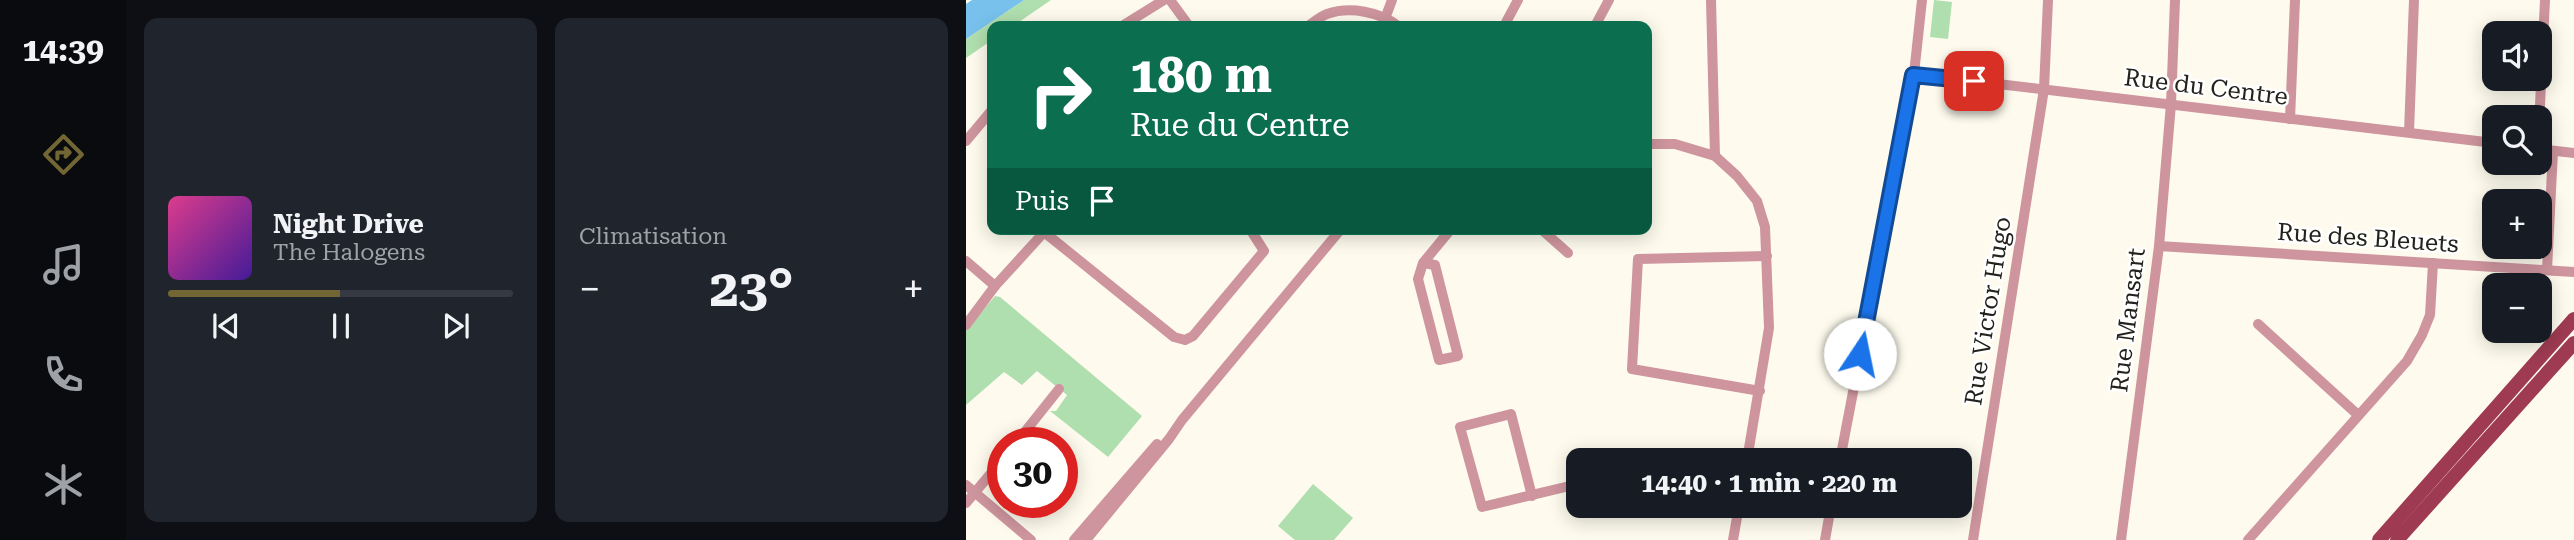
<!DOCTYPE html>
<html lang="fr">
<head>
<meta charset="utf-8">
<style>
  :root { --surface:#171b24; --page:#20242c; --text:#f1f3f6; --muted:#9ea1a6; --line:#363941; --accent:#726734 }
  body { margin:0; font-family:"Roboto Serif",serif; background:var(--page); color:var(--text); height:100vh; display:flex; flex-direction:column; font-size:26px; white-space:nowrap }
  * { box-sizing:border-box; margin:0 }
  p { font-size:23px; color:var(--muted) }
  .icon { flex:none; width:38px; height:38px; fill:none; stroke:currentColor; stroke-width:2; stroke-linecap:round; stroke-linejoin:round }
  .map { position:relative; flex:1; overflow:hidden }
  .details { display:flex; flex-direction:column; gap:18px; padding:18px; background:#0d0f14; width:840px }
  .details>* { flex:none }
  .banner { position:absolute; left:21px; top:21px; width:665px; height:214px; border-radius:14px; box-shadow:0 4px 18px #0003; background:#0b6e4f; color:#fff; overflow:hidden }
  .tools { position:absolute; left:1516px; top:21px; display:grid; gap:14px }
  .tools a { display:grid; place-items:center; width:70px; height:70px; border-radius:14px; background:var(--surface); box-shadow:0 4px 18px #0003; font-size:35px }
  .speed { position:absolute; left:21px; top:427px; display:flex; gap:14px; font-size:35px; font-weight:700; text-align:center }
  .speed>* { display:grid; place-content:center; width:91px; height:91px; border-radius:50%; background:var(--surface); box-shadow:0 4px 18px #0003; line-height:1 }
  .speed .limit { border:10px solid #d22; background:#fff; color:#111 }
  .pin { position:absolute; display:grid; place-items:center; width:60px; height:60px; color:#fff; margin:-30px; border-radius:14px; box-shadow:0 4px 10px #0006 }
  .me { position:absolute; width:77px; margin:-38px; rotate:11deg; stroke-linejoin:round; filter:drop-shadow(0 0 5px #0008) }
  .turn { display:flex; align-items:center; gap:24px; height:147px; padding:0 28px; font-size:32px }
  .turn .icon { width:91px; height:91px; stroke-width:2.5 }
  .turn b { display:block; font-size:49px; line-height:60px }
  .then { display:flex; align-items:center; height:66px; padding:0 28px; background:#0003; gap:14px; font-size:26px }
  .big { font-size:52px; font-weight:700; line-height:1.1 }
  .details .card { flex:1; display:flex; flex-direction:column; justify-content:center; gap:10px; min-width:0; padding:0 24px; border-radius:14px; background:var(--page) }
  .song { display:flex; align-items:center; gap:21px }
  .cover { width:84px; height:84px; border-radius:10px; background:linear-gradient(135deg,hsl(330 70% 55%),hsl(260 70% 35%)) }
  .played { height:7px; border-radius:4px; background:linear-gradient(90deg,var(--accent) 50%,var(--line) 50%) }
  .keys { display:flex; justify-content:space-around; direction:ltr }
  .heat { display:flex; justify-content:space-between; align-items:center; font-size:38px; direction:ltr }
  .details .tiles { flex:1; display:grid; gap:18px; grid-template-columns:repeat(2,1fr) }
  .trip { position:absolute; left:600px; top:448px; width:406px; height:70px; border-radius:14px; background:var(--surface); box-shadow:0 4px 18px #0003; font-weight:700; line-height:70px; text-align:center }
  main { display:flex; flex:1; min-height:0 }
  .menu { display:flex; flex-direction:column; width:126px; justify-content:space-around; align-items:center; background:#090b0e; color:var(--muted) }
  .menu .icon { width:49px; height:49px }
  .menu .current { color:var(--accent) }
  .menu b { font-size:32px; color:var(--text) }
  .map>svg:first-child { display:block }
</style>
</head>
<body>
<main>
<nav class="menu">
<b>14:39</b>
<svg class="icon current" aria-label="directions" viewBox="0 0 24 24"><path d="M12 3l9 9-9 9-9-9zM9 14v-3h6M13 9l2 2-2 2"/></svg>
<svg class="icon" aria-label="music" viewBox="0 0 24 24"><path d="M9 18V5l10-2v13"/><circle cx="6" cy="18" r="3"/><circle cx="16" cy="16" r="3"/></svg>
<svg class="icon" aria-label="phone" viewBox="0 0 24 24"><path d="M5 4h4l2 5-3 2q2 4 5 5l2-3 5 2v4C11 20 4 13 5 4z"/></svg>
<svg class="icon" aria-label="climate" viewBox="0 0 24 24"><path d="M12 3v18M4 7l16 10M4 17L20 7"/></svg>
</nav>
<section class="details">
<div class="tiles">
<div class="card">
<div class="song"><i class="cover"></i><div><b>Night Drive</b><p>The Halogens</p></div></div>
<div class="played"></div>
<div class="keys"><svg class="icon" aria-label="previous" viewBox="0 0 24 24"><path d="M18 5L8 12l10 7zM5 5v14"/></svg><svg class="icon" aria-label="pause" viewBox="0 0 24 24"><path d="M8 5v14M16 5v14"/></svg><svg class="icon" aria-label="next" viewBox="0 0 24 24"><path d="M6 5l10 7-10 7zM19 5v14"/></svg></div>
</div>
<div class="card"><p>Climatisation</p>
<div class="heat"><a>−</a><b class="big">23°</b><a>+</a></div>
</div>
</div>
</section>
<div class="map">
<svg width="1608" height="540" viewBox="0 0 1608 540">
  <rect width="100%" height="100%" fill="#fefbee"/>
  <!-- green -->
  <g fill="#b0dfaf">
    <path d="M58,0H85L47,26H26V40L0,58V39Z"/>
    <path d="M968,0L986,2L982,39L964,37Z"/>
    <path d="M29,296L34,297L176,416L142,457L84,411H90L101,395L71,371L56,385L38,372L0,405V330Z"/>
    <path d="M347,484L387,518L368,540H329L312,526Z"/>
  </g>
  <!-- water -->
  <path fill="#77c1ec" d="M6,0H58L0,39V4Z"/>
  <g fill="none" stroke-linecap="round" stroke-linejoin="round">
    <!-- minor -->
    <g stroke="#ce959e" stroke-width="10">
      <path d="M204,0L223,26"/>
      <path d="M745,0L749,156"/>
      <path d="M420,16L426,0"/>
      <path d="M156,26L198,0"/>
      <path d="M342,26C348,22 355,16 361,14C384,6 414,12 432,26"/>
      <path d="M538,26L552,0"/>
      <path d="M629,26L643,0"/>
      <path d="M948,74L1528,143"/>
      <path d="M1324,119L1329,0"/>
      <path d="M1573,126L1579,0"/>
      <path d="M1443,132L1448,0"/>
      <path d="M0,141L26,110"/>
      <path d="M681,144H709L749,156L771,176L791,201L799,227L803,328L781,460"/>
      <path d="M1573,149L1608,153"/>
      <path d="M575,229L602,253"/>
      <path d="M78,232L208,337L219,340L227,336L298,251L284,229"/>
      <path d="M1193,246L1608,272"/>
      <path d="M0,261L29,286"/>
      <path d="M457,263L469,265L492,356L473,360L452,279L457,263L485,229"/>
      <path d="M1581,270L1587,151"/>
      <path d="M1292,324L1392,415"/>
      <path d="M0,325L29,286L81,229"/>
      <path d="M794,391L666,369L672,259L801,256"/>
      <path d="M50,443L93,389"/>
      <path d="M874,460L948,74L956,0"/>
      <path d="M0,485L65,540"/>
      <path d="M566,496L545,414L494,427L516,507L612,484"/>
      <path d="M0,503L37,459"/>
      <path d="M108,540L191,444"/>
      <path d="M120,540L203,439L216,420L375,229"/>
      <path d="M767,540L773,506"/>
      <path d="M859,540L865,506"/>
      <path d="M1007,540L1078,89L1082,0"/>
      <path d="M1155,540L1193,246L1205,104L1209,0"/>
      <path d="M1282,540L1441,361L1456,335L1464,315L1467,263"/>
    </g>
    <!-- major -->
    <g stroke="#9e3b52" stroke-width="14">
      <path d="M1413,540L1608,319"/>
      <path d="M1431,540L1608,343"/>
    </g>
  </g>
  <g fill="none" stroke-linecap="round" stroke-linejoin="round">
    <defs>
      <path id="route" d="M894,354L947,75L1008,81"/>
    </defs>
    <!-- route casing -->
    <use href="#route" stroke="#114b97" stroke-width="18"/>
    <!-- route -->
    <use href="#route" stroke="#1a73e8" stroke-width="12"/>
  </g>
  <g text-anchor="middle" dominant-baseline="central" stroke-width="5" stroke-linejoin="round" paint-order="stroke">
    <!-- street labels -->
    <g font-size="24" fill="#23221c" stroke="#fff">
      <text transform="translate(1240 87) rotate(7)">Rue du Centre</text>
      <text transform="translate(1402 238) rotate(4)">Rue des Bleuets</text>
      <text transform="translate(1022 311) rotate(-81)">Rue Victor Hugo</text>
      <text transform="translate(1162 320) rotate(-83)">Rue Mansart</text>
    </g>
  </g>
</svg>
<div class="tools">
<a><svg class="icon" aria-label="sound" viewBox="0 0 24 24"><path d="M4 9h4l5-4v14l-5-4H4zM17 9q2 3 0 6"/></svg></a>
<a><svg class="icon" aria-label="search" viewBox="0 0 24 24"><circle cx="10" cy="10" r="6"/><path d="M15 15l6 6"/></svg></a>
<a>+</a>
<a>−</a>
</div>
<div class="speed"><div class="limit">30</div></div>
<div class="pin" style="left:1008px;top:81px;background:#d93025"><svg class="icon" aria-label="arrive" viewBox="0 0 24 24"><path d="M6 21V4h12l-3 4 3 4H6"/></svg></div>
<svg class="me" style="left:894px;top:354px" viewBox="-20 -20 40 40"><circle r="19" fill="#fff"/><path d="M0-13L10 11 0 6-10 11z" fill="#1a73e8"/></svg>
<div class="trip">14:40 · 1 min · 220 m</div>
<div class="banner">
<div class="turn"><svg class="icon" aria-label="right" viewBox="0 0 24 24"><path d="M7 20v-9h11M14 6l5 5-5 5"/></svg><div><b>180 m</b>Rue du Centre</div></div>
<div class="then">Puis<svg class="icon" aria-label="arrive" viewBox="0 0 24 24"><path d="M6 21V4h12l-3 4 3 4H6"/></svg></div>
</div>
</div>
</main>
</body>
</html>
